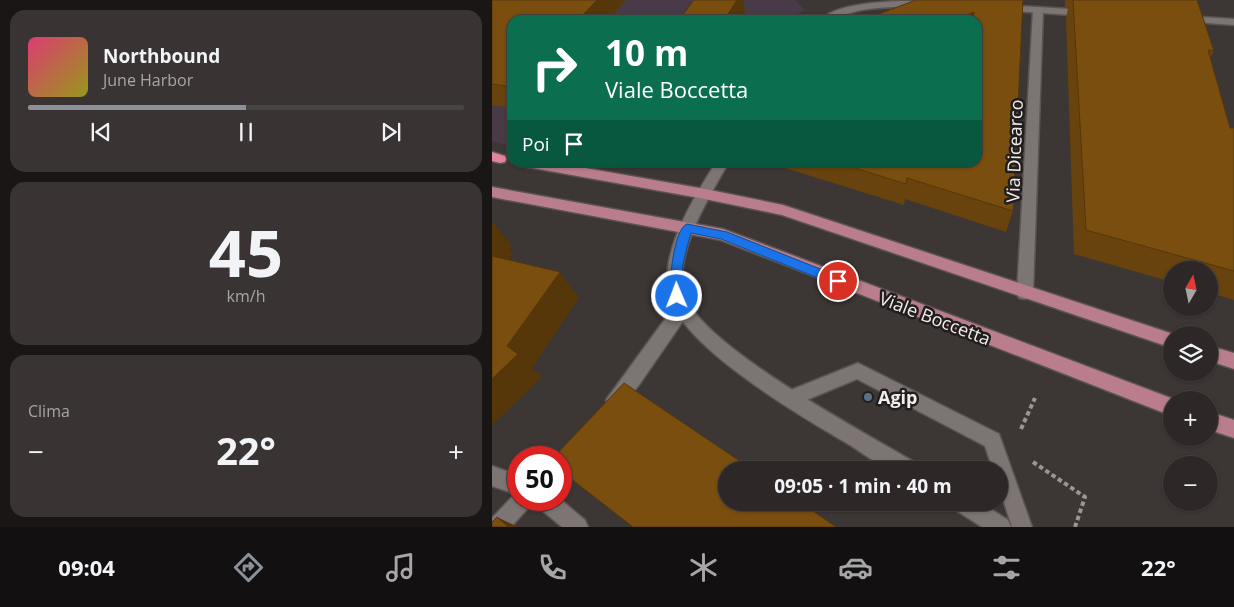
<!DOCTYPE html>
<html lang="it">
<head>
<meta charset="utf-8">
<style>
  :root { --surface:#2d2827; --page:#393433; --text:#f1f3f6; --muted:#a7a6a7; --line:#484444; --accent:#8c9099 }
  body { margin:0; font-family:"Open Sans",sans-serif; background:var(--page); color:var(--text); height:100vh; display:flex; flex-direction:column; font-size:19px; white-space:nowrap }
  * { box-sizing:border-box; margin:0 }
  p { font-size:16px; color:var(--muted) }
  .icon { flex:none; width:28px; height:28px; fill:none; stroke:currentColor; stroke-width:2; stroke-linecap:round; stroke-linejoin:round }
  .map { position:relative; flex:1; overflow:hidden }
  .details { display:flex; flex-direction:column; gap:10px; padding:10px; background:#191615; width:492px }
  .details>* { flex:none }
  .top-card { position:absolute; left:15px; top:15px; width:475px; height:152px; border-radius:15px; box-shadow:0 1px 4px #0004,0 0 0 1px var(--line); background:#0b6e4f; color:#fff; overflow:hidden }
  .needle { width:32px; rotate:9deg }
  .buttons { position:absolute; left:671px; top:261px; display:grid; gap:10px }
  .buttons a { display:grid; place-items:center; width:55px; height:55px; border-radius:50%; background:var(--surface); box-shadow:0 1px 4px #0004,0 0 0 1px var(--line); font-size:25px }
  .speed { position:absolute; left:15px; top:446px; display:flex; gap:10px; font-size:25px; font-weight:700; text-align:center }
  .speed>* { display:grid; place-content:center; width:65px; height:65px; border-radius:50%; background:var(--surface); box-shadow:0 1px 4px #0004,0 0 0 1px var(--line); line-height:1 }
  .speed .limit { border:8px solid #d22; background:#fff; color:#111 }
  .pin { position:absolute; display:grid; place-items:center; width:42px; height:42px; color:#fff; margin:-21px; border:2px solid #fff; border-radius:50%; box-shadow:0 1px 5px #0007 }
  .me { position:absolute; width:55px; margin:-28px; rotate:359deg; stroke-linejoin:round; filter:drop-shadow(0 0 4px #0008) }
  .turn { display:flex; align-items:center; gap:18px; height:105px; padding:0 15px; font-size:22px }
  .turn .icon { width:65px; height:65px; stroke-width:2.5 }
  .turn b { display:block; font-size:35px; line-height:42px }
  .then { display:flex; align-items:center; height:48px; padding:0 15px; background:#0003; gap:10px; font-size:19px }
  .big { font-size:38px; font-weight:700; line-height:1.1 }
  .details .tile { flex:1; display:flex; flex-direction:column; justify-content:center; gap:8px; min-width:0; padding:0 18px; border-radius:15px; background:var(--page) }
  .details .dial { align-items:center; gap:0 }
  .dial b { font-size:65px; line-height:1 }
  .song { display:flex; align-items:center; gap:15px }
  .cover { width:60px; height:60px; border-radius:8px; background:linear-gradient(135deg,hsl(340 70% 55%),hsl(60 70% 35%)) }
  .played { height:5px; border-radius:2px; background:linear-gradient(90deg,var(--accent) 50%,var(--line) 50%) }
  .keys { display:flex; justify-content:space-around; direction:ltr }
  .heat { display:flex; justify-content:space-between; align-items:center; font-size:28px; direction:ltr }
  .trip { position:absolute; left:226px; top:461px; width:290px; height:50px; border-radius:25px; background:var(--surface); box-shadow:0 1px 4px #0004,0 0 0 1px var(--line); font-weight:700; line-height:50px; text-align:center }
  .tab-bar { display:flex; height:80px; justify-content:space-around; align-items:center; background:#121010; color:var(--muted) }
  .tab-bar .icon { width:35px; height:35px }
  .tab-bar .current { color:var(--accent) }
  .tab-bar b { font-size:22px; color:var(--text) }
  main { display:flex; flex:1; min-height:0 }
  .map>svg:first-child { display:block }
</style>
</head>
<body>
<main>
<section class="details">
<div class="tile">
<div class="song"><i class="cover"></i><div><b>Northbound</b><p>June Harbor</p></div></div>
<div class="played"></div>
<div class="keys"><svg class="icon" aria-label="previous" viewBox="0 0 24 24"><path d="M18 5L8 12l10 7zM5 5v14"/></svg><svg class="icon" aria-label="pause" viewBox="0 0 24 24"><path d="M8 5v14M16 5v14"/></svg><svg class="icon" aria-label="next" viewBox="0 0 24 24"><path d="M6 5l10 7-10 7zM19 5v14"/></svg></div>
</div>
<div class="tile dial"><b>45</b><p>km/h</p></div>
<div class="tile"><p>Clima</p>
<div class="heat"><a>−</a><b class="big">22°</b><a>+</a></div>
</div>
</section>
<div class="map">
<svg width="742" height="527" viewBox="0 0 742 527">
  <rect width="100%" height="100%" fill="#3c3634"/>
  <!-- education -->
  <path fill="#493a47" d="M0,0H303L313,10L294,20H20V147L0,141Z"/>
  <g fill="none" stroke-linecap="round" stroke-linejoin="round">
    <defs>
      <path id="lane" d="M366,363L507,434L540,527H520L508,490V470H501L493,446L365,379L300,406L294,404L291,398L294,392Z"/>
      <g id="street">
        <path d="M546,7L551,10L541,293L539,298L533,299L527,298L525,293L541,10Z"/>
        <path d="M190,302L196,304L198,309L196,314L147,385L129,406L123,408L117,406L114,400L184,304Z"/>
        <path d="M0,466L26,475V500H40L37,507L19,527H0V518L23,494L0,486Z"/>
        <path d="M43,500H69L93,520L96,527H70L46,507Z"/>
      </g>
      <g id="secondary">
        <path d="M408,1H434L439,4L434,7C413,7 391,6 370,10C355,13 343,20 328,20C344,4 387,2 408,1Z"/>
        <path d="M510,5L594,10L599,13L594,16L507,10V6Z"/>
        <path d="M692,16L742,19V25L688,21V17Z"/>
        <path d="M224,162H237C218,195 179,258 193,296C212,347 373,433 424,463L427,470C418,470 408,472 400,470C391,468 367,451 358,445C312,418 189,347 177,295C167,251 202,198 224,162Z"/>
        <path d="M459,502H488L516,520L519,527H490L462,509Z"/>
      </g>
      <g id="primary">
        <path d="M24,162H59L213,189L291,205L684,335H680V348L290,215L213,199L30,166Z"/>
        <path d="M0,187L231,229L684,400H680V416L229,240L0,197Z"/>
        <path d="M718,346L742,353V369L718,361Z"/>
        <path d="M718,412L742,420V438L718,430Z"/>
      </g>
      <path id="highway" d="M0,152L13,156L14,159L13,162L8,163L0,161Z"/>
    </defs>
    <!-- lane casing -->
    <use href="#lane" stroke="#595452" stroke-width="3"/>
    <!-- street casing -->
    <use href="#street" stroke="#595452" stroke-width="3"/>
    <!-- secondary casing -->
    <use href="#secondary" stroke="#595452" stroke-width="3"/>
    <!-- primary casing -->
    <use href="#primary" stroke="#595452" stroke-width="3"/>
    <!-- highway casing -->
    <use href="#highway" stroke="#595452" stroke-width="3"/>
    <!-- path -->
    <g stroke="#9b9695" stroke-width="4" stroke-dasharray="4.5 3" stroke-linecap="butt">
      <path d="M529,429L543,398"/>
      <path d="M541,462L593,497L583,527"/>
    </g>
    <!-- lane -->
    <use href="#lane" fill="#7c7573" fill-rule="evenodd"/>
    <!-- street -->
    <use href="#street" fill="#7c7573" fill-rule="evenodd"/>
    <!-- secondary -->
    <use href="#secondary" fill="#7c7573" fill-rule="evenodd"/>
    <!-- primary -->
    <use href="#primary" fill="#ba7d8b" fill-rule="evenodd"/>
    <!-- highway -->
    <use href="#highway" fill="#e3839b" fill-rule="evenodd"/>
  </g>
  <!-- wall -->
  <g fill="#69430d">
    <path d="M0,0L133,1L116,20H20V108L0,105Z"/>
    <path d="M531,0L521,211L514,232L413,199L412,205L277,163V162H485Z"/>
    <path d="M573,0H705L722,51L718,58L738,128H742V300L718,293V270H680V282L582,254L574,18L576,8H573Z"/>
  </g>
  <!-- shaded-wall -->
  <g fill="#55370a">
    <path d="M105,0H133V1L116,20H86Z"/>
    <path d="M245,0H251L254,15L251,20H232Z"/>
    <path d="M482,12L481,20H463Z"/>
    <path d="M0,221L20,246L17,249L21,254L8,270L0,271Z"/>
    <path d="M68,272L87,298L40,368L50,377L0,425V379L15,346Z"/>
    <path d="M5,517L26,527H16Z"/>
  </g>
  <!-- building -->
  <g fill="#7a4e0f" stroke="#55370a">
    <path d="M0,0H105L86,20H20V87L0,84Z"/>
    <path d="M202,0H245L232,20H187Z"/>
    <path d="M424,0H531L521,211L415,178L414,184L344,162H485V20H481L482,12L463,20H371Z"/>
    <path d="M581,0H705L722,51L716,50L738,128H742V271L594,230Z"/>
    <path d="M0,256L68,272L15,346L26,354L0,379Z"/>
    <path d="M132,383L261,470H235V502H308L344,527H141L69,471V458H61Z"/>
    <path d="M5,517L16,527H0V522Z"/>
  </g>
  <!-- route -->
  <path fill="#1a73e8" stroke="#114b97" d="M195,224L235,232L351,278L352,281L351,284L346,286L229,239L199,233C196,243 193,254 191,264C189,274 193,292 189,299H181C175,287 182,228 195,224Z"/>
  <!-- markers -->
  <circle fill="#5c6f8a" stroke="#211e1d" stroke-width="2" cx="376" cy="397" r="5"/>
  <g text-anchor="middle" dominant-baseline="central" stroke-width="5" stroke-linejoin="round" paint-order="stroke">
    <!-- street labels -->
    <g font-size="18" fill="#f1edec" stroke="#211e1d">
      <text transform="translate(522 151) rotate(-88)">Via Dicearco</text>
      <text transform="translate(443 318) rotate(21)">Viale Boccetta</text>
    </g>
    <!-- poi labels -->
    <g font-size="18" font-weight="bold" fill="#f1edec" stroke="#211e1d" text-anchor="start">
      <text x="386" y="397">Agip</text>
    </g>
  </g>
</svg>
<div class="buttons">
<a><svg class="needle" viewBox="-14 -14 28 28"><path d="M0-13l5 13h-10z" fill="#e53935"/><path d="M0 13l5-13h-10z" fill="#a7a6a7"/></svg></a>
<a><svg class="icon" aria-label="layers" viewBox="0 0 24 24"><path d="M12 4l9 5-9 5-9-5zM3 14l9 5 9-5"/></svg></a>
<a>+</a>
<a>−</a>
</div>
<div class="speed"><div class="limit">50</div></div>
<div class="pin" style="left:346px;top:281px;background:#d93025"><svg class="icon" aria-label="arrive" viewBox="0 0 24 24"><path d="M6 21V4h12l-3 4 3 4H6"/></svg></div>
<svg class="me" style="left:185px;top:296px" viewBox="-20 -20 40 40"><circle r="17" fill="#1a73e8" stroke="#fff" stroke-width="3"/><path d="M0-11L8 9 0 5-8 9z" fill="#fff"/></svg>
<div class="trip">09:05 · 1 min · 40 m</div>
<div class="top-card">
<div class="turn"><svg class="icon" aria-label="right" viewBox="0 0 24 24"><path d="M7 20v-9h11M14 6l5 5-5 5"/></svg><div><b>10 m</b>Viale Boccetta</div></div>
<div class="then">Poi<svg class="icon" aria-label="arrive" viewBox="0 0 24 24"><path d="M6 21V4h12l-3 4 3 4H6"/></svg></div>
</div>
</div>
</main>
<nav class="tab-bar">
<b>09:04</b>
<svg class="icon current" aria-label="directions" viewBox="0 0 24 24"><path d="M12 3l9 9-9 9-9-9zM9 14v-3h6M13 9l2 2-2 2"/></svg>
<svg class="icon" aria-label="music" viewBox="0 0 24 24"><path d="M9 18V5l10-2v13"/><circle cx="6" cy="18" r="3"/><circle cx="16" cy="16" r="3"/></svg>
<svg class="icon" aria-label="phone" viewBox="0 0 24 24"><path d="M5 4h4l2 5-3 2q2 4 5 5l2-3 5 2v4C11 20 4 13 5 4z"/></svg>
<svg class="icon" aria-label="climate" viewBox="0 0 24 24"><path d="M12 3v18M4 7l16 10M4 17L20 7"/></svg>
<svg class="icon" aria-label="car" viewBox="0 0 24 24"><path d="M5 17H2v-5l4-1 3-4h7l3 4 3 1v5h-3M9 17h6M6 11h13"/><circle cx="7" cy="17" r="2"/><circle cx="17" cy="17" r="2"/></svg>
<svg class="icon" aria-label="filters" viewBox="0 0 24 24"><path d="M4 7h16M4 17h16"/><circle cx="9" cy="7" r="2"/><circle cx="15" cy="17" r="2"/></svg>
<b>22°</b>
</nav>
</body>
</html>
